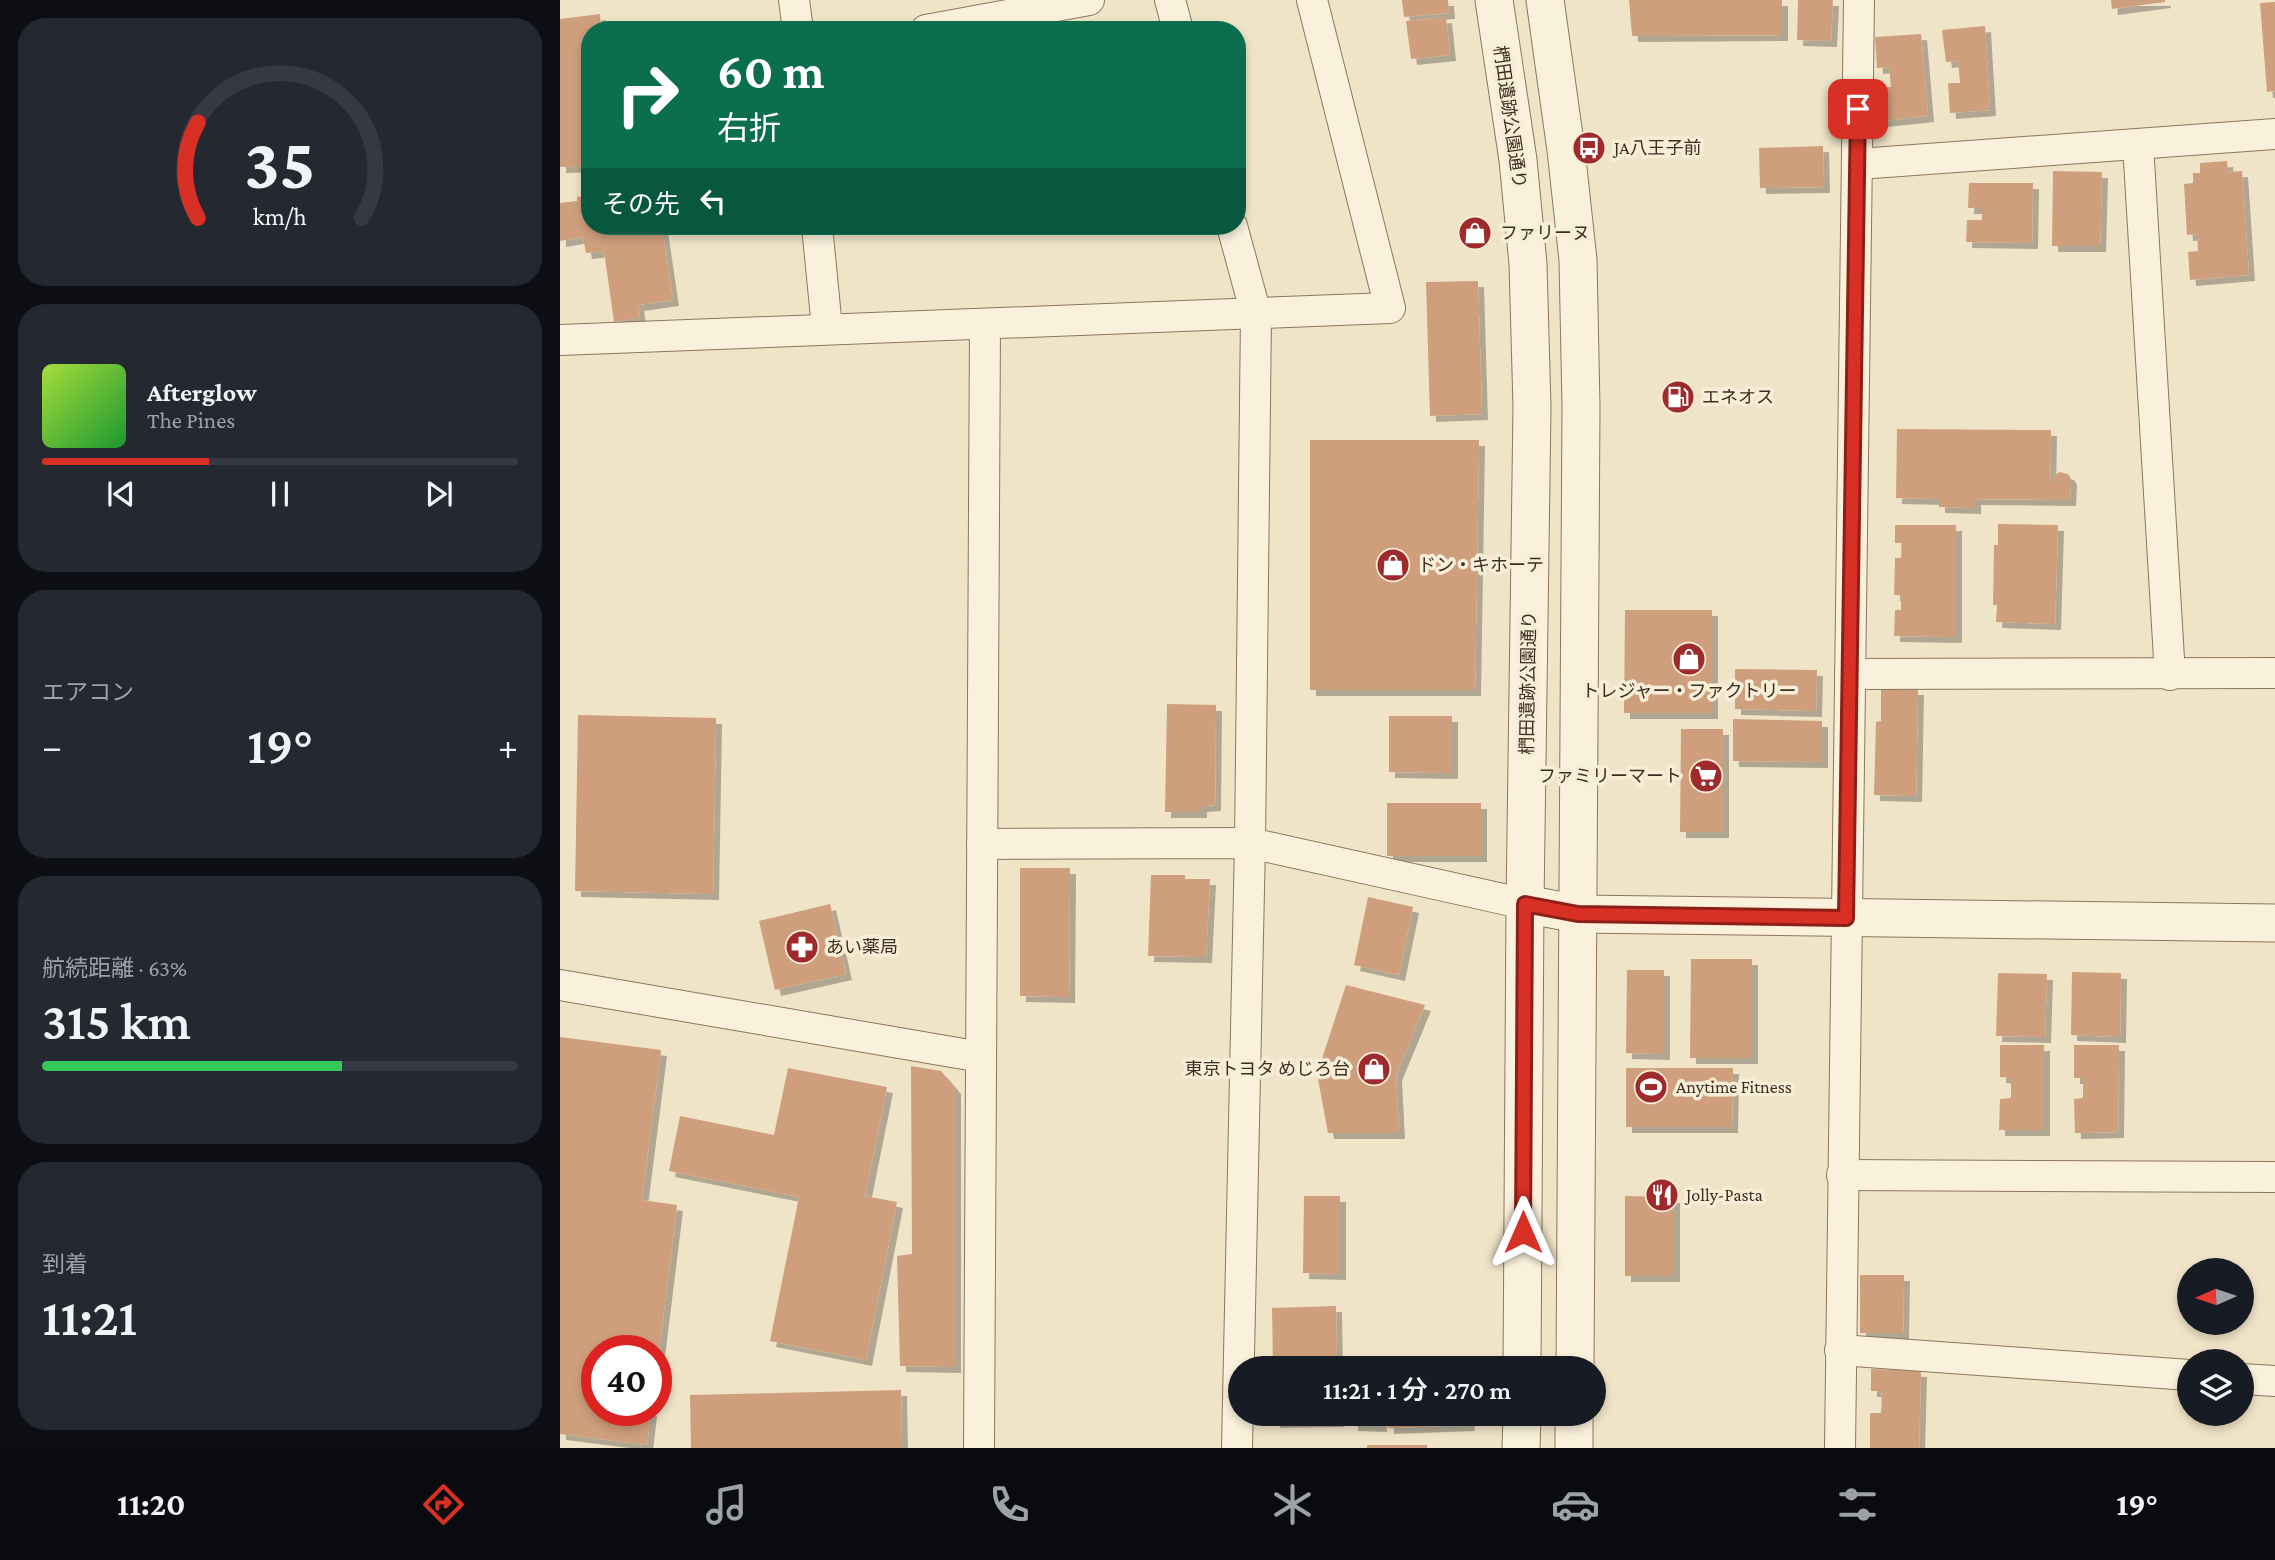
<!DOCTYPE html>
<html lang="ja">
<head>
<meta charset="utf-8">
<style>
  :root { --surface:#171b24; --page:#242831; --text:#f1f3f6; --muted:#9ea1a6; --line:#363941; --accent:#d93025 }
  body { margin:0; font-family:"Crimson Pro","Noto Sans JP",serif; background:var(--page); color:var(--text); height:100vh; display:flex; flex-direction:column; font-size:26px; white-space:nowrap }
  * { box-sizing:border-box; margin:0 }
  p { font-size:23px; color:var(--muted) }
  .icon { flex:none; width:38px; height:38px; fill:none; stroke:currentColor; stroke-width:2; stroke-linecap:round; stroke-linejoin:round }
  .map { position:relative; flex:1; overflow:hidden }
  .sheet { display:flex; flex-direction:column; gap:18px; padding:18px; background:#0d0f14; width:560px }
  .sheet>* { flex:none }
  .top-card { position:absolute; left:21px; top:21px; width:665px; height:214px; border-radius:28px; box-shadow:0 4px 10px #0003; background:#0b6e4f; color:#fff; overflow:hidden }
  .needle { width:46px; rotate:267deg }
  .tools { position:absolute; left:1617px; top:1258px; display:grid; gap:14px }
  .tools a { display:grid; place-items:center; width:77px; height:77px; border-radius:50%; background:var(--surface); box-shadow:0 4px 10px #0003; font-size:35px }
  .speed { position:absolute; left:21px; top:1335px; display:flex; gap:14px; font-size:35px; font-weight:700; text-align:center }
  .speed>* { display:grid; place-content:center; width:91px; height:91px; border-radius:50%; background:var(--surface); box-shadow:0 4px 10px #0003; line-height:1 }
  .speed .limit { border:10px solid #d22; background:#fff; color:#111 }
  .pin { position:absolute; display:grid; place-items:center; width:60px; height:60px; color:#fff; margin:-30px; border-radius:14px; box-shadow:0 4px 10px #0006 }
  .me { position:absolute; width:77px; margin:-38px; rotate:0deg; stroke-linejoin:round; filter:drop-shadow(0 0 5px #0008) }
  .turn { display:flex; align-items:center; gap:24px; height:147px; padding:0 21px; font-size:32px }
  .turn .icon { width:91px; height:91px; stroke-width:2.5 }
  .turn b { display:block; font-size:49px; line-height:60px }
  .then { display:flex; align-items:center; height:66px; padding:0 21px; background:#0003; gap:14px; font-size:26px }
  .big { font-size:52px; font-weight:600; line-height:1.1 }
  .sheet .widget { flex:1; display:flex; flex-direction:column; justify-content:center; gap:10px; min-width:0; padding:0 24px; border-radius:28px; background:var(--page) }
  .sheet .dial { align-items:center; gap:0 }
  .dial svg { height:182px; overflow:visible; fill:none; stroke:var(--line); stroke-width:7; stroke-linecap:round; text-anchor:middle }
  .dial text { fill:var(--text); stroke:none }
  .song { display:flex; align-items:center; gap:21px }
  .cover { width:84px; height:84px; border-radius:10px; background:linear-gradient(135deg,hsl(80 70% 55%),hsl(130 70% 35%)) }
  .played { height:7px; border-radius:4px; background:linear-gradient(90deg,var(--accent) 35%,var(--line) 35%) }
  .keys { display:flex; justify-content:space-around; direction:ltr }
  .heat { display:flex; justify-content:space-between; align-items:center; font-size:38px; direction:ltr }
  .charge { height:10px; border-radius:5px; background:linear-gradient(90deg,#34c759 63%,var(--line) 0) }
  .trip { position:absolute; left:668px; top:1356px; width:378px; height:70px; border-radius:35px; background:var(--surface); box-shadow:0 4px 10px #0003; font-weight:600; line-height:70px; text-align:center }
  .tabs { display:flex; height:112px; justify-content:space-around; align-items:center; background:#090b0e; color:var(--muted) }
  .tabs .icon { width:49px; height:49px }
  .tabs .on { color:var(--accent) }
  .tabs b { font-size:32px; color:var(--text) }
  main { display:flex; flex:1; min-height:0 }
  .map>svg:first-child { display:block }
</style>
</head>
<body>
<main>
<section class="sheet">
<div class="widget dial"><svg viewBox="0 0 100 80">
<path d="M14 69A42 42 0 1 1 86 69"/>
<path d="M14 69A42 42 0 0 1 14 27" stroke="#d93025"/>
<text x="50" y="56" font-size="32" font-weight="700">35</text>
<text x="50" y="72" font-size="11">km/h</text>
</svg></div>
<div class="widget">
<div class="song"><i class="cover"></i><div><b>Afterglow</b><p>The Pines</p></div></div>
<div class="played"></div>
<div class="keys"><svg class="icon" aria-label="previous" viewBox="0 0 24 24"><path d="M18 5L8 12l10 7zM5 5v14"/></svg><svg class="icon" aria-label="pause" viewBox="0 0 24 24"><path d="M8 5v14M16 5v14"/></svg><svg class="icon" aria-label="next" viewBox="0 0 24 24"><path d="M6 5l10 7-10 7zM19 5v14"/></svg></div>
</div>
<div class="widget"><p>エアコン</p>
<div class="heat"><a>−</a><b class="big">19°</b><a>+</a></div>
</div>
<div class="widget"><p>航続距離 · 63%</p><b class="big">315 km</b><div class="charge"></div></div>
<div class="widget"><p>到着</p><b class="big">11:21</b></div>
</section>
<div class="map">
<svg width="1715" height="1448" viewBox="0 0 1715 1448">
  <defs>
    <filter id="shadow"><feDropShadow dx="6" dy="6" stdDeviation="0" flood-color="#0004"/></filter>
  </defs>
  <rect width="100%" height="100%" fill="#f0e4c8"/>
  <!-- building -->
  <g fill="#cf9f7d" filter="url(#shadow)">
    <path d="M842,0H888L889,13L844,17Z"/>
    <path d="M1069,0H1222V35L1072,36Z"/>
    <path d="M1238,0H1273L1271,41L1237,40Z"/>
    <path d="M1551,0H1605V2L1552,9Z"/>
    <path d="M1715,2V91L1707,92L1700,3Z"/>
    <path d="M40,14L41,30H30V166L0,167V19Z"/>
    <path d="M886,17L890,55L851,59L846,21Z"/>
    <path d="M1425,26L1430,110L1390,113L1388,83H1400L1398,61L1386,62L1382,30Z"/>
    <path d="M1361,34L1368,116L1321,121L1318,88L1331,87L1329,67L1317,68L1315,37Z"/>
    <path d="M1263,146L1264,187L1200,188L1199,148Z"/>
    <path d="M1667,161L1668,172L1682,171L1689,275L1630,280L1628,252L1638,251L1637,234L1627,235L1624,184L1633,183V173H1640V163Z"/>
    <path d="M1493,171L1542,172L1540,246H1492Z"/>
    <path d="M1409,183H1473L1472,243L1406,242L1407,220H1422V208H1408Z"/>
    <path d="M30,195V226H102L113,300L78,305L80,318L54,322L44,251L26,253L23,237L0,241V203L17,201V197Z"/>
    <path d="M918,281L922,414L870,416L866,282Z"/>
    <path d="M1337,429L1491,430L1490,482H1493L1494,476L1499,472L1508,474L1511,479L1510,500L1415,499V508L1379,507V499L1336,498Z"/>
    <path d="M750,440H919L915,690H750Z"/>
    <path d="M1438,524L1498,525L1495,624L1436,622L1437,605H1433L1434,545H1438Z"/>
    <path d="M1335,525H1396V637L1334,636L1335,610H1341V595H1334L1335,558H1341L1342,543H1335Z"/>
    <path d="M1065,610H1152V713H1064Z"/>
    <path d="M1175,669L1257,670L1256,711L1175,709Z"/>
    <path d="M1321,689H1358L1356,796L1314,795L1316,722L1321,721Z"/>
    <path d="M607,704L656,705L655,805L641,806V812H605Z"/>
    <path d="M18,715L156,718L153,894L15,891Z"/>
    <path d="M829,716H892V773L829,772Z"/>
    <path d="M1173,719L1262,721V762L1173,761Z"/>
    <path d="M1121,729H1163V832H1120Z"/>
    <rect x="827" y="803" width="94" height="53"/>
    <path d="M460,868H510L509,997L460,996Z"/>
    <path d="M591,875H625V879H650L646,957L588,956Z"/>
    <path d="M808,897L853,907L839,975L794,965Z"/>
    <path d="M270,904L286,974L215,990L199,921Z"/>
    <path d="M1131,959H1192V1058H1130Z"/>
    <path d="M1067,970H1104V1054L1066,1053Z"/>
    <path d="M1512,972L1561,973L1560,1037L1511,1035Z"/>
    <path d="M1438,973L1487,974L1485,1037L1436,1036Z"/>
    <path d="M786,985L865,1005L836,1075L839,1133H768L757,1074Z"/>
    <path d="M0,1037L101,1050L82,1200L117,1205L98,1359L96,1351H37V1410H91L87,1445L0,1434Z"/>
    <path d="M1440,1045H1484V1130H1439L1440,1099L1451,1098V1078L1440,1077Z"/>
    <path d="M1514,1045H1559L1558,1132L1515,1133L1514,1099L1523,1098V1078H1514Z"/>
    <path d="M351,1066L381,1071L395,1088V1367L340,1366L337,1256L352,1254Z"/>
    <path d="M228,1068L327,1087L305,1196L337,1202L306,1360L210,1341L239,1197L109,1171L120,1116L214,1135Z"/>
    <path d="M1066,1068H1173L1172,1127H1066Z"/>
    <path d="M744,1196H780V1274L743,1273Z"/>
    <path d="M1065,1196L1114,1197V1276H1065Z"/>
    <path d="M1300,1275H1344L1343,1333H1300Z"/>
    <path d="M776,1306L777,1368H713L712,1308Z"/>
    <path d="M1311,1369L1361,1371L1359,1448H1310V1413H1321L1322,1391H1311Z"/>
    <path d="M341,1390L342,1448H131L130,1395Z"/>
    <path d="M714,1414H778V1421L714,1422Z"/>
    <path d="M792,1414H821V1426L792,1425Z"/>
    <path d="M827,1414H908L909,1425L828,1428Z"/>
    <rect x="807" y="1445" width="60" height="3"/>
  </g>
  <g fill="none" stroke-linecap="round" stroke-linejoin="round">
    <defs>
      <g id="minor">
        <path d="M234,0L238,30"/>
        <path d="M610,0L618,30"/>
        <path d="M366,30L529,0"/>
        <path d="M1578,144L1610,675"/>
        <path d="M1298,164L1715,134"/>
        <path d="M257,226L267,328"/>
        <path d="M672,226L696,314L690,843L677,1448"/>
        <path d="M0,340C276,328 553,320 830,308L752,0"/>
        <path d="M1290,674L1715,673"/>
        <path d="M422,844L690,843L965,904"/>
        <path d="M0,985L421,1057"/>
        <path d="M1282,1175L1715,1177"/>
        <path d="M1280,1350L1629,1375"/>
        <path d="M1682,1379L1715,1381"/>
        <path d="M419,1448L425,325"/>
        <path d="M1280,1448L1299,0"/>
      </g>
      <g id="tertiary">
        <path d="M934,0L958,160L968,264L972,407L965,904L962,1368"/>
        <path d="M985,0L1006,150L1018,260L1021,407L1015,1368"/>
        <path d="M965,904L1018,914L1715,923"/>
        <path d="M961,1448L962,1414"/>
        <path d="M1014,1448V1414"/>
      </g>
    </defs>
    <!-- minor casing -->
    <use href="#minor" stroke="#8d765c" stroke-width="32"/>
    <!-- tertiary casing -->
    <use href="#tertiary" stroke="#8d765c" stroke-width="39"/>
    <!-- minor -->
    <use href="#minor" stroke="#faf1dc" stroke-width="30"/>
    <!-- tertiary -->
    <use href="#tertiary" stroke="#faf1dc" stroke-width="37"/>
  </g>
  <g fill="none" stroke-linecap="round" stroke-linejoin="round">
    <defs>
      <path id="route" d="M963,1232L965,904L1018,914L1286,918L1298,109"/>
    </defs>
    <!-- route casing -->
    <use href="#route" stroke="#8d1f18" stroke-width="18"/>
    <!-- route -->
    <use href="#route" stroke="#d93025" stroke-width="12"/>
  </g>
  <!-- icons -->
  <defs>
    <symbol id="bus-disc" viewBox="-11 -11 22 22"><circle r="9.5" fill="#9e2a2b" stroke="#f7eed8"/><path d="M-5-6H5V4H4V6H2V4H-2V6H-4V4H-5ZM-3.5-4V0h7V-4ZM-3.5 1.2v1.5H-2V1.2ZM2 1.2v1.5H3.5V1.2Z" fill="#fff"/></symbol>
    <symbol id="shop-disc" viewBox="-11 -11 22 22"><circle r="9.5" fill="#9e2a2b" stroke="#f7eed8"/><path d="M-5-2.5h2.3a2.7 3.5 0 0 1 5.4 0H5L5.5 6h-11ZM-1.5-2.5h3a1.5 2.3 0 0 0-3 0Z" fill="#fff"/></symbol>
    <symbol id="fuel-disc" viewBox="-11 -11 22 22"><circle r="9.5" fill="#9e2a2b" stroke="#f7eed8"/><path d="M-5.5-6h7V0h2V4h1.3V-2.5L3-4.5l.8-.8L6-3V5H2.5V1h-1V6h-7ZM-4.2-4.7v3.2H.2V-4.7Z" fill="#fff"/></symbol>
    <symbol id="supermarket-disc" viewBox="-11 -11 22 22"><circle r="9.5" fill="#9e2a2b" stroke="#f7eed8"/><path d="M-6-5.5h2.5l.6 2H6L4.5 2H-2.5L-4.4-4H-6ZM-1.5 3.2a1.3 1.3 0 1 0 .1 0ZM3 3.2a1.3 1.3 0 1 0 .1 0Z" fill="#fff"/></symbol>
    <symbol id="pharmacy-disc" viewBox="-11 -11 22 22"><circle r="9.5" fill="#9e2a2b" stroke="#f7eed8"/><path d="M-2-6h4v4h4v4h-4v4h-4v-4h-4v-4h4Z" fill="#fff"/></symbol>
    <symbol id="stadium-disc" viewBox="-11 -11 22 22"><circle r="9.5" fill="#9e2a2b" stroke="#f7eed8"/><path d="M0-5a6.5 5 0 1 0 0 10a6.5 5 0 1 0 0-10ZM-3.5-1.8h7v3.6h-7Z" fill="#fff"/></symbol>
    <symbol id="restaurant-disc" viewBox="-11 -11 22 22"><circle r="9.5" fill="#9e2a2b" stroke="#f7eed8"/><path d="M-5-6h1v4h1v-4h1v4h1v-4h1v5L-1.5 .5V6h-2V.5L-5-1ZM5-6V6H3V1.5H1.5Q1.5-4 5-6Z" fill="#fff"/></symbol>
  </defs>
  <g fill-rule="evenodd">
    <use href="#bus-disc" x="1010" y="129" width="38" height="38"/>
    <use href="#shop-disc" x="896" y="214" width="38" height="38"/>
    <use href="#fuel-disc" x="1099" y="378" width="38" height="38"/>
    <use href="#shop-disc" x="814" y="546" width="38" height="38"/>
    <use href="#shop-disc" x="1110" y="640" width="38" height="38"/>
    <use href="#supermarket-disc" x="1127" y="757" width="38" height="38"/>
    <use href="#pharmacy-disc" x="223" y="928" width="38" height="38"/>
    <use href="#shop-disc" x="795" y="1050" width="38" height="38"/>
    <use href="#stadium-disc" x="1072" y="1068" width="38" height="38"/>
    <use href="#restaurant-disc" x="1083" y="1176" width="38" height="38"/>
  </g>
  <g text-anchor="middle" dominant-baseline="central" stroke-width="7" stroke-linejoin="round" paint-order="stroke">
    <!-- street labels -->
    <g font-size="18" fill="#3d2e20" stroke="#f7eed8">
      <text transform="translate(950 117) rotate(82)">椚田遺跡公園通り</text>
      <text transform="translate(968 683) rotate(-89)">椚田遺跡公園通り</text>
    </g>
    <!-- poi labels -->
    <g font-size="18" fill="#3d2e20" stroke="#f7eed8" text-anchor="start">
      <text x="1054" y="148">JA八王子前</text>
      <text x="940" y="233">ファリーヌ</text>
      <text x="1142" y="397">エネオス</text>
      <text x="858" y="565">ドン・キホーテ</text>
      <text x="1129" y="691" text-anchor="middle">トレジャー・ファクトリー</text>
      <text x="1122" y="776" text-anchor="end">ファミリーマート</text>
      <text x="266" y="947">あい薬局</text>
      <text x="790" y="1069" text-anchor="end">東京トヨタ めじろ台</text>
      <text x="1116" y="1087">Anytime Fitness</text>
      <text x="1126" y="1195">Jolly-Pasta</text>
    </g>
  </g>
</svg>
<div class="tools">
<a><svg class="needle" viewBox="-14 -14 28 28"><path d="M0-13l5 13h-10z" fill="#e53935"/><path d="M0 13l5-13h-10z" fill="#9ea1a6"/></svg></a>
<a><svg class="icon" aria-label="layers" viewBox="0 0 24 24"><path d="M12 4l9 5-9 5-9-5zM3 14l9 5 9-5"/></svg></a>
</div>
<div class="speed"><div class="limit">40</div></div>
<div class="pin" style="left:1298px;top:109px;background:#d93025"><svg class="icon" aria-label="arrive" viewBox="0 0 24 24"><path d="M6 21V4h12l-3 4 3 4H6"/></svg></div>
<svg class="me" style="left:963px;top:1232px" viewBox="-20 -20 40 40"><path d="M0-17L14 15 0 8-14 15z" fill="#d93025" stroke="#fff" stroke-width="4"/></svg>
<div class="trip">11:21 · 1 分 · 270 m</div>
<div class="top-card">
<div class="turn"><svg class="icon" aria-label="right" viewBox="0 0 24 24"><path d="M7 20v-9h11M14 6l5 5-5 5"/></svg><div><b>60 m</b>右折</div></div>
<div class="then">その先<svg class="icon" aria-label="left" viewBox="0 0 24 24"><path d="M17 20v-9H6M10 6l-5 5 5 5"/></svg></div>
</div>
</div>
</main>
<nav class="tabs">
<b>11:20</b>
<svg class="icon on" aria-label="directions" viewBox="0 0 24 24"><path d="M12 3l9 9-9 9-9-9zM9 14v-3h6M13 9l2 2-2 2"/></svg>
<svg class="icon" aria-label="music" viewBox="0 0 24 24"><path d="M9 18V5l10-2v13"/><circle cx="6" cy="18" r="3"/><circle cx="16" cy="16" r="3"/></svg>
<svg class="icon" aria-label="phone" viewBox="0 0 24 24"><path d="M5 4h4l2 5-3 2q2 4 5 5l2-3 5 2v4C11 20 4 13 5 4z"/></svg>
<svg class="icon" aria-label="climate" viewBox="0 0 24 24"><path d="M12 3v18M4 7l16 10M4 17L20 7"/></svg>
<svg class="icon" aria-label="car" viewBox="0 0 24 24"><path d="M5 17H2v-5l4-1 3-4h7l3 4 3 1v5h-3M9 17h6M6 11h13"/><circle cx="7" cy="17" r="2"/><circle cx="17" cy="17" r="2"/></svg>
<svg class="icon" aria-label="filters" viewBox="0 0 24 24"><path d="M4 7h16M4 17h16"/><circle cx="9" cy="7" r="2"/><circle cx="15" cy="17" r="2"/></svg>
<b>19°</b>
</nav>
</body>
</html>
